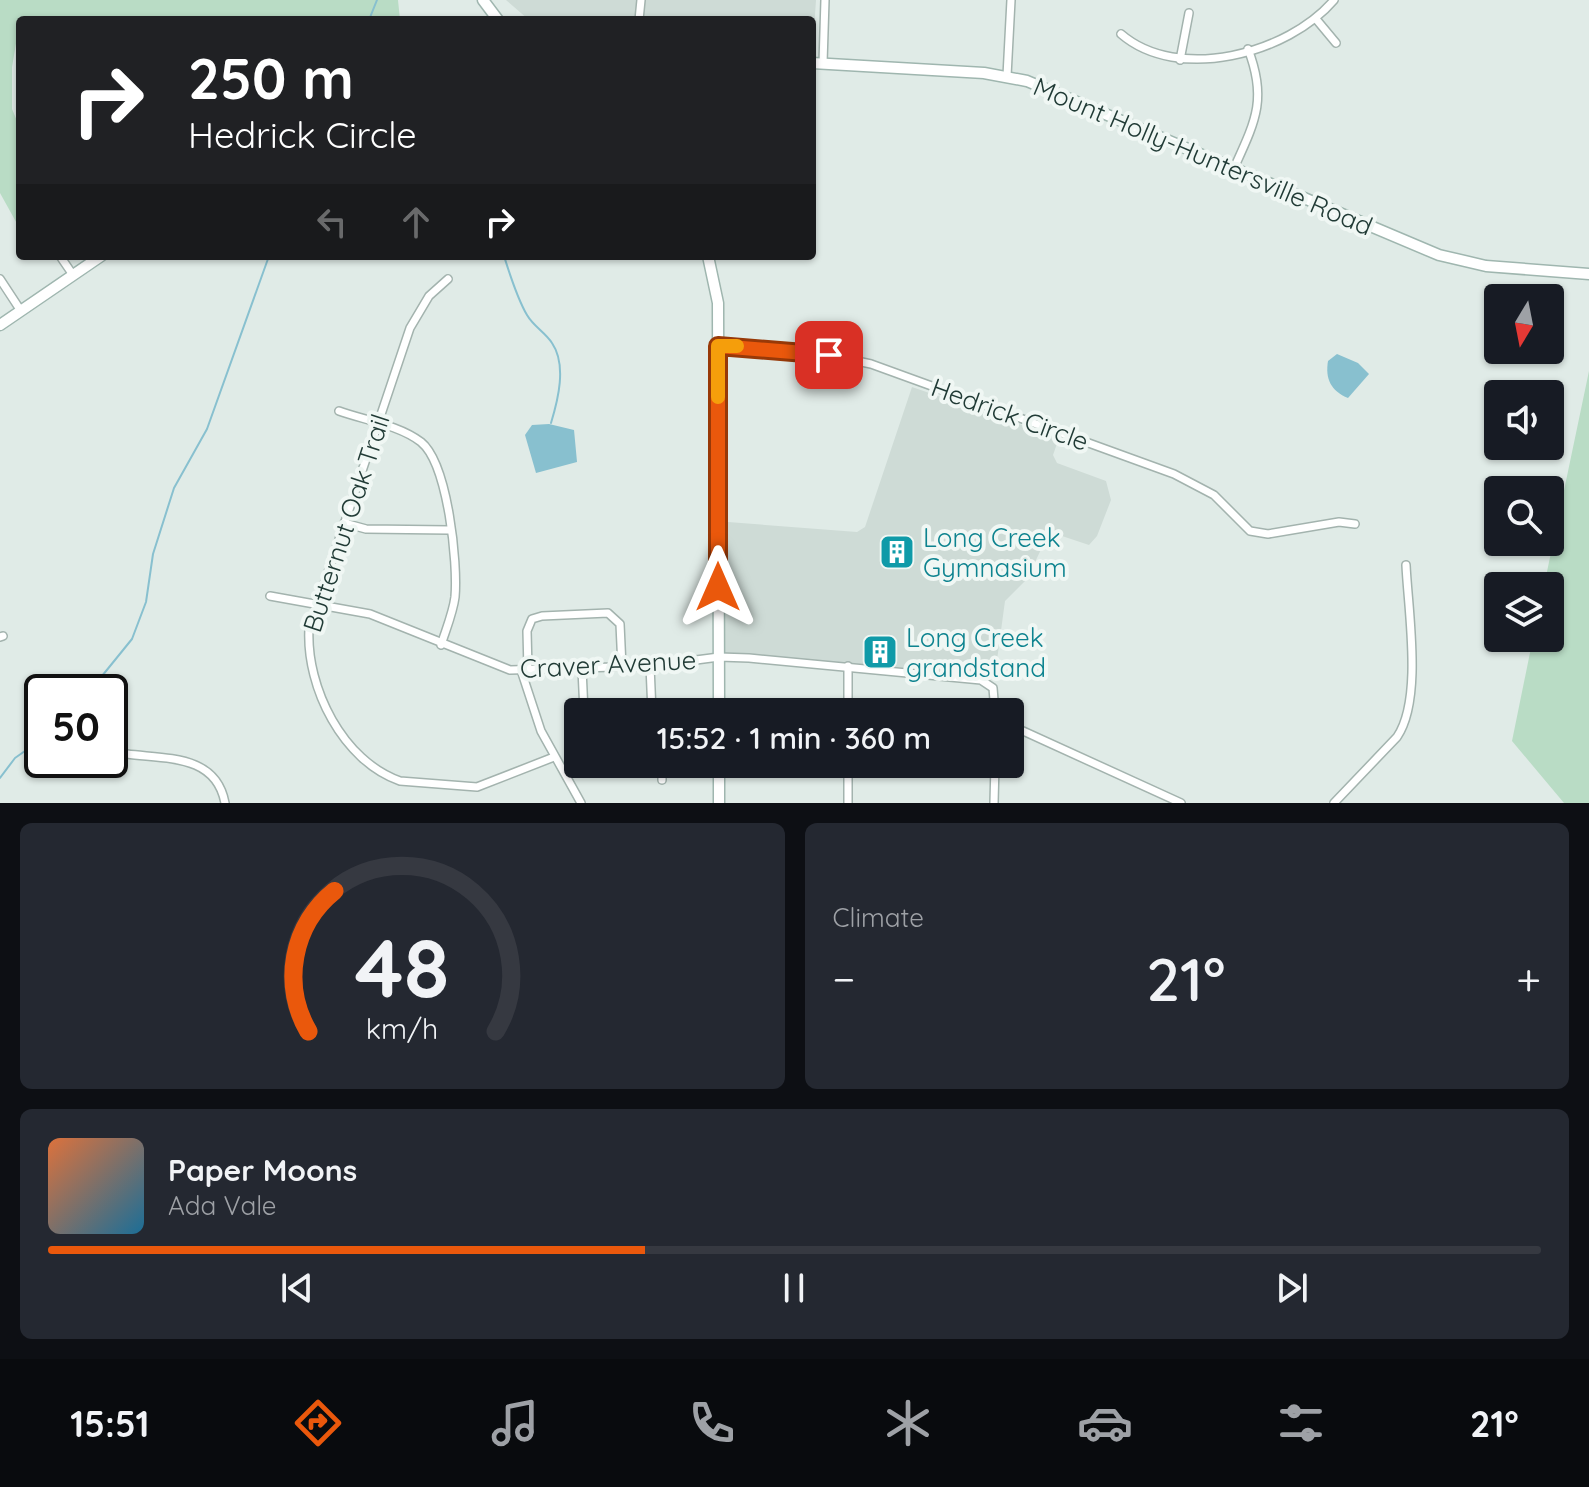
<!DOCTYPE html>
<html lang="en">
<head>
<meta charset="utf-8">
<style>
  :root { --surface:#171b24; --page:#242831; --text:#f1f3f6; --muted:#9ea1a6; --line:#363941; --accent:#ea580c }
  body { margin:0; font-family:Quicksand,sans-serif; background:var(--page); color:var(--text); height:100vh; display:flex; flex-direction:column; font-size:30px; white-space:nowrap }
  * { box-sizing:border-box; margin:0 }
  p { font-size:26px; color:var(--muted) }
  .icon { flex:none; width:44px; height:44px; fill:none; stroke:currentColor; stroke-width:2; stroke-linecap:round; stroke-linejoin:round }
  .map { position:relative; height:803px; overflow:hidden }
  .side { display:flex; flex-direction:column; gap:20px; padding:20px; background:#0d0f14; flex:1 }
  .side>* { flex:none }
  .hud { position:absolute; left:16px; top:16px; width:800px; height:244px; border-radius:8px; box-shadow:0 2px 6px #0004; background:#202124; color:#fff; overflow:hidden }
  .needle { width:52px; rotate:190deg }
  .fabs { position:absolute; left:1484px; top:284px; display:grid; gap:16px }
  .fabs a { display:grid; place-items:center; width:80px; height:80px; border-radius:8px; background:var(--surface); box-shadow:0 2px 6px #0004; font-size:40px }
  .speed { position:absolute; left:24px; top:674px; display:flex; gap:16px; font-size:40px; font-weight:700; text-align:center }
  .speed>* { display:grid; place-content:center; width:104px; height:104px; border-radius:50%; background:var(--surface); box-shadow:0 2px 6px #0004; line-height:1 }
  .speed .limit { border:4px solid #111; border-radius:12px; background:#fff; color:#111 }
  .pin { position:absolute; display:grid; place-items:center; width:68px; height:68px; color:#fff; margin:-34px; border-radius:16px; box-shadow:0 4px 12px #0006 }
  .me { position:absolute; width:88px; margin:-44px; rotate:0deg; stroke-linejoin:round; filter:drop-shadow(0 0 6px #0008) }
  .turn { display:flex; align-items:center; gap:28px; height:168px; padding:0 40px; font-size:36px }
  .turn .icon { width:104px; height:104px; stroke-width:2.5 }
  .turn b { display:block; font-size:56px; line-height:68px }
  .lanes { display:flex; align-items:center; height:76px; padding:0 40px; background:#0003; justify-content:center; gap:40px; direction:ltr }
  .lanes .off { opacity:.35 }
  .big { font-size:60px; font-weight:600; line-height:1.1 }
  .side .card { flex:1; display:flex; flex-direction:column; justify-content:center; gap:12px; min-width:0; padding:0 28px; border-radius:12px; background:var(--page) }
  .side .dial { align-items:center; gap:0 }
  .dial svg { height:208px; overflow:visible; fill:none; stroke:var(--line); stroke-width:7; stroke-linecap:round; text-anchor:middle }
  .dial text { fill:var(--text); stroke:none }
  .song { display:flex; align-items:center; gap:24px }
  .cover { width:96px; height:96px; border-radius:12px; background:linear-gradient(135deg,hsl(20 70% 55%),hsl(200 70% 35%)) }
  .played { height:8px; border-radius:4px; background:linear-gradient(90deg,var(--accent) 40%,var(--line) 40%) }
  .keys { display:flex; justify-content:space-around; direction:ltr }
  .heat { display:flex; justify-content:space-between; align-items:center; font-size:44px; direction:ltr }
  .side .tiles { flex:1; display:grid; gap:20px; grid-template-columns:1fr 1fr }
  .card:last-child { grid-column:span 2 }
  .trip { position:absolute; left:564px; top:698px; width:460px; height:80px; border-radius:8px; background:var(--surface); box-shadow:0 2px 6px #0004; font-weight:600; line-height:80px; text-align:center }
  .menu { display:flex; height:128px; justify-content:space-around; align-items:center; background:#090b0e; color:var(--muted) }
  .menu .icon { width:56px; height:56px }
  .menu .current { color:var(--accent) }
  .menu b { font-size:36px; color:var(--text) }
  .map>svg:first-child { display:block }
</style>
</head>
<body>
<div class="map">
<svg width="1589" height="803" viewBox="0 0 1589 803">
  <rect width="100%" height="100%" fill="#e0ebe7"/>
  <!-- built -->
  <g fill="#cedbd6">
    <path d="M506,0H816L813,45L812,20H529Z"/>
    <path d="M912,387L1059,438L1053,455L1057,463L1106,481L1111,500L1097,536L1089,545L1062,536L1045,541L1027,579L1005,601L995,675L724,654L728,522L857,532L865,527Z"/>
  </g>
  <!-- green -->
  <g fill="#b9dcc5">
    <path d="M0,0H398L400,20H20L12,67V109L20,128V229L0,193Z"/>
    <path d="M1589,371V803H1564L1512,741L1533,638H1550V586H1544Z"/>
  </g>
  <!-- water -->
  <g fill="#88c0cf">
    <path d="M1337,354L1358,363L1369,374L1348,398C1331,391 1325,379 1328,361Z"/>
    <path d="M549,424L574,430L577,462L536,473L525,435L532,425Z"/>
  </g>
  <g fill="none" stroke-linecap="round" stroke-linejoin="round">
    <!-- stream -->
    <g stroke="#88c0cf" stroke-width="2">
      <path d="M369,20L377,0"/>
      <path d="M504,256C510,275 517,298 527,315C534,327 545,332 552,343C567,365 558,400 551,423"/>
      <path d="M89,692L132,639L146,602L153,554L174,488L207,429L269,256"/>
      <path d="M0,778L15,758L42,739"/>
    </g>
    <defs>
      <g id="minor">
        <path d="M1316,19L1336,43"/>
        <path d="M639,20L641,0"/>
        <path d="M1121,34C1178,83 1288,54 1334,0"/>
        <path d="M1180,60L1189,13"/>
        <path d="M823,63L825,0"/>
        <path d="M1007,76L1011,0"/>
        <path d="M1235,166C1256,120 1267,98 1248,49"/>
        <path d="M60,256L73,275"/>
        <path d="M0,279L21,311"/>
        <path d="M448,279L429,296L410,328L309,629C306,688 343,761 400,781L477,787L554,757"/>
        <path d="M718,346L829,355L871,364L1174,474L1214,495L1250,531L1268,534L1339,522L1355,524"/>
        <path d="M339,411C364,420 399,425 421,442C448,464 458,563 455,597C453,613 446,629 441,645"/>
        <path d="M344,523L366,529L449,530"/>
        <path d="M270,596L370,614L510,670L650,666L719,657L749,658L981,680L993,688L995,712"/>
        <path d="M0,637L3,636"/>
        <path d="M650,666L652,712"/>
        <path d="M582,669L584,712"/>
        <path d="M521,670L541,731L581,803"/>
        <path d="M528,670L527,631L532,619L542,616L608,613L620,624L622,667"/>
        <path d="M848,712V666"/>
        <path d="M1010,725L1181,803"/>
        <path d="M127,754C165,759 216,754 225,803"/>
        <path d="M662,764V780"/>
        <path d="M848,803V764"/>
        <path d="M994,803L995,764"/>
        <path d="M1334,803L1397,737C1423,699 1408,610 1406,565"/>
      </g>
      <g id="secondary">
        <path d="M483,0L498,20"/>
        <path d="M812,63L984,73L1027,81L1439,255L1486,266L1589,274"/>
        <path d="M708,256L718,303L719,712"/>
        <path d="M0,325L101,256"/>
        <path d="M719,764V803"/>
      </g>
    </defs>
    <!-- minor casing -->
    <use href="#minor" stroke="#a3b3ae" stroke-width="10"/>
    <!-- secondary casing -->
    <use href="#secondary" stroke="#9fb6af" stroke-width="13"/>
    <!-- minor -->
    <use href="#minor" stroke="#fff" stroke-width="7"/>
    <!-- secondary -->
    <use href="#secondary" stroke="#fff" stroke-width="10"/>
  </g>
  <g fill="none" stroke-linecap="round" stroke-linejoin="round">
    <defs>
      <path id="route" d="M718,587V346L829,355"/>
    </defs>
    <!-- route casing -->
    <use href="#route" stroke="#983908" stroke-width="20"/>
    <!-- route -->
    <use href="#route" stroke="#ea580c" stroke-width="14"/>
    <!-- slow -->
    <path stroke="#f59e0b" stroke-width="14" d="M718,397V346H737"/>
  </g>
  <!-- icons -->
  <defs>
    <symbol id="building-square" viewBox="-11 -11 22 22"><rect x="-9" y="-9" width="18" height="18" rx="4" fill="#0f9aa8" stroke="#f0f7f4"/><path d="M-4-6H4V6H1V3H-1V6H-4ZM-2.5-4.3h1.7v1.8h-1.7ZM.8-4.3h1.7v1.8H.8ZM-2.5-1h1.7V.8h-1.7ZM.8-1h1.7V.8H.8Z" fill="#fff"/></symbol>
  </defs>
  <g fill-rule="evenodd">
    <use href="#building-square" x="877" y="532" width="40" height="40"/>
    <use href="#building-square" x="860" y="632" width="40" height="40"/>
  </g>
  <g text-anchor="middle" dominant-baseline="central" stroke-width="8" stroke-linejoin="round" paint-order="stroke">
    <!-- street labels -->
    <g font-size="26" fill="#213b36" stroke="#f0f7f4">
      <text transform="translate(1203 156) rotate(23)">Mount Holly-Huntersville Road</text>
      <text transform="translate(1010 414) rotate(20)">Hedrick Circle</text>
      <text transform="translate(346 523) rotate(-72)">Butternut Oak Trail</text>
      <text transform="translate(608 664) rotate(-3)">Craver Avenue</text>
    </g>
    <!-- culture labels -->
    <g font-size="26" fill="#0d838f" stroke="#f0f7f4" text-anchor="start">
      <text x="923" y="537">Long Creek<tspan x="923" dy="30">Gymnasium</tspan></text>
      <text x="906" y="637">Long Creek<tspan x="906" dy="30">grandstand</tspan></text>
    </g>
  </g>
</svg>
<div class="fabs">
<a><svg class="needle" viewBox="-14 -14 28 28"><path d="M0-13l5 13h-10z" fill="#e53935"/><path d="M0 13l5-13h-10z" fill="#9ea1a6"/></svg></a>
<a><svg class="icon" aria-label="sound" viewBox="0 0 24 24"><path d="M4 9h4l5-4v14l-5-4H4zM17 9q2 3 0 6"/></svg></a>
<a><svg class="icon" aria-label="search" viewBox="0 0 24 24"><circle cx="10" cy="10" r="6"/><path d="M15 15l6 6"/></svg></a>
<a><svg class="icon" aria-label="layers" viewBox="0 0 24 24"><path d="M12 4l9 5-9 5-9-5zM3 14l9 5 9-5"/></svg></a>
</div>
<div class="speed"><div class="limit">50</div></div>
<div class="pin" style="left:829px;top:355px;background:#d93025"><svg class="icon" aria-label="arrive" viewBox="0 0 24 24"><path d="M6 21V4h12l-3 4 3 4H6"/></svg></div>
<svg class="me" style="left:718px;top:587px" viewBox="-20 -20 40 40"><path d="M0-17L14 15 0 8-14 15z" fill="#ea580c" stroke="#fff" stroke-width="4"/></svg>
<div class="trip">15:52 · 1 min · 360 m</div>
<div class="hud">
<div class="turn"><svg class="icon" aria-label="right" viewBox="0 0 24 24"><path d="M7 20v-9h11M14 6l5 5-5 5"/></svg><div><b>250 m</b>Hedrick Circle</div></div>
<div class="lanes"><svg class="icon off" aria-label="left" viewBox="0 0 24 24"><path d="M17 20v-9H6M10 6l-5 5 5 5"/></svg><svg class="icon off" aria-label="ahead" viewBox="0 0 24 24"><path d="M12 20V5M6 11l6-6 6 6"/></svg><svg class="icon" aria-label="right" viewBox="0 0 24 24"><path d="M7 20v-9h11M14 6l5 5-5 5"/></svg></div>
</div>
</div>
<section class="side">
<div class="tiles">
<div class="card dial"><svg viewBox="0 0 100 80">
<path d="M14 69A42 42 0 1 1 86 69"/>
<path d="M14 69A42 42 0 0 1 24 15" stroke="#ea580c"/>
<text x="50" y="56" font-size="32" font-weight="700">48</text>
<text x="50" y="72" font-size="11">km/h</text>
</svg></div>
<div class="card"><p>Climate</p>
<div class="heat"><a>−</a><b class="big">21°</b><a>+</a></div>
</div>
<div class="card">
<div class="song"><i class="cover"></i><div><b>Paper Moons</b><p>Ada Vale</p></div></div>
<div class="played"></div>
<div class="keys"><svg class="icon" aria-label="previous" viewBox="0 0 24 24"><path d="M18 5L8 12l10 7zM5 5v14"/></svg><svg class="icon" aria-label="pause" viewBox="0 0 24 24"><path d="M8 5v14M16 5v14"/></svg><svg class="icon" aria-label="next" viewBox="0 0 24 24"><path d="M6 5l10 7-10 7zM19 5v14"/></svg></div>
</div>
</div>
</section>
<nav class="menu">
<b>15:51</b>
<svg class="icon current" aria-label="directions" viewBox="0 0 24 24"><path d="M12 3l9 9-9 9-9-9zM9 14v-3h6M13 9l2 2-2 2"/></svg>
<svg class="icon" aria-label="music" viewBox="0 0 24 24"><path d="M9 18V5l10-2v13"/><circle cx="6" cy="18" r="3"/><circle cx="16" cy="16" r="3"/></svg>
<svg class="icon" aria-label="phone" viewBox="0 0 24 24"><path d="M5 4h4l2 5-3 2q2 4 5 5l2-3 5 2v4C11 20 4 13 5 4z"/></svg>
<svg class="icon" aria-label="climate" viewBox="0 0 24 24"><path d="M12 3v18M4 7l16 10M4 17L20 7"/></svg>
<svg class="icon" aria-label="car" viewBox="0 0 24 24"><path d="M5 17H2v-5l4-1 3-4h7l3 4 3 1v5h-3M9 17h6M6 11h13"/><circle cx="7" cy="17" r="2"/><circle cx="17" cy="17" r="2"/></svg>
<svg class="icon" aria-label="filters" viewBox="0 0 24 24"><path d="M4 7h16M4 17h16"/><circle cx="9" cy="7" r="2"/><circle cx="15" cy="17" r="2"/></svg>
<b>21°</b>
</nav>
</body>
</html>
